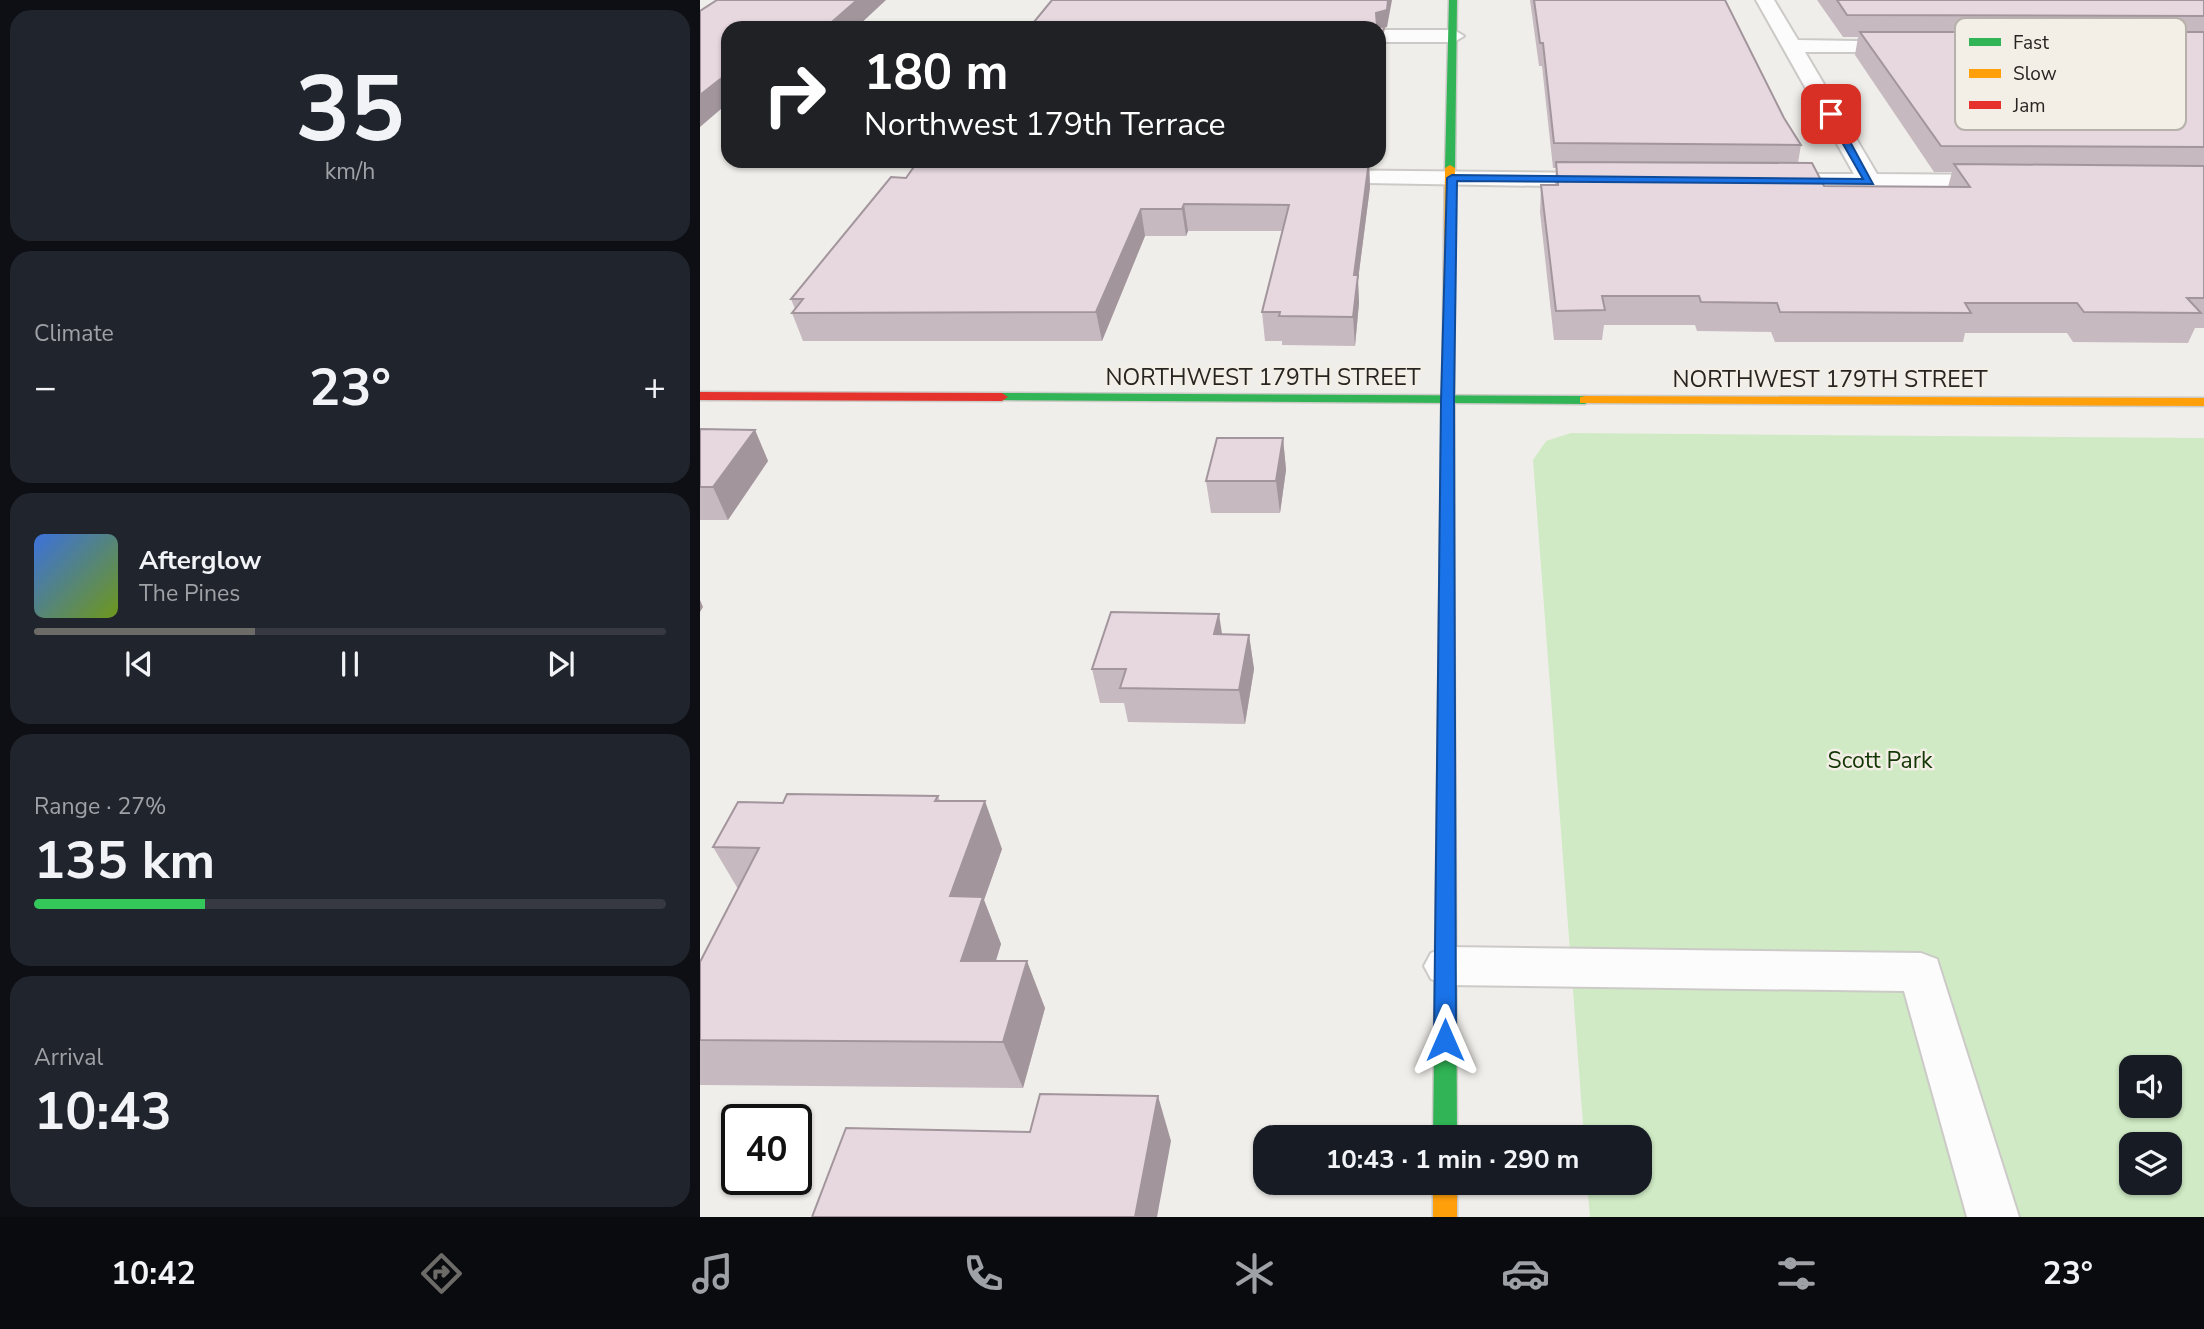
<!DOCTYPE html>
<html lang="en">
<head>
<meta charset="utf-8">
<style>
  :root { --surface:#171b24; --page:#20242c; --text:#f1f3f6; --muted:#9ea1a6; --line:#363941; --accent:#6d6b68 }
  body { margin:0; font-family:"Nunito Sans",sans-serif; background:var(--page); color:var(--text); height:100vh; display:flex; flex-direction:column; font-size:26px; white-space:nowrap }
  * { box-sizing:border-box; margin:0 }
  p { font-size:23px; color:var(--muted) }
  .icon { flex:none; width:38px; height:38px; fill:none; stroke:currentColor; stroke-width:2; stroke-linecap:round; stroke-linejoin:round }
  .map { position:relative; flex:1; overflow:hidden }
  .drawer { display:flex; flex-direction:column; gap:10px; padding:10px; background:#0d0f14; width:700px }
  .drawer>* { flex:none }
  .banner { position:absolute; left:21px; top:21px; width:665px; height:147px; border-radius:21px; box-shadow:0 2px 5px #0004; background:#202124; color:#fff; overflow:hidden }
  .controls { position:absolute; left:1419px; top:1055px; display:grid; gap:14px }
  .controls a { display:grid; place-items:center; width:63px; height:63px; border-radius:14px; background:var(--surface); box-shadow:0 2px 5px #0004; font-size:35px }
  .speed { position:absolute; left:21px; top:1104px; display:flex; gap:14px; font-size:35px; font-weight:700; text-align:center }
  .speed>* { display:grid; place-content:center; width:91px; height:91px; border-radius:50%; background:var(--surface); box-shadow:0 2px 5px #0004; line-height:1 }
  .speed .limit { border:4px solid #111; border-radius:10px; background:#fff; color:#111 }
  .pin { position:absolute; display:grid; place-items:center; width:60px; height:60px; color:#fff; margin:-30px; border-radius:14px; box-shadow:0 4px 10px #0006 }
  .me { position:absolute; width:77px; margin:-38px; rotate:0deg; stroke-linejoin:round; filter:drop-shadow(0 0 5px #0008) }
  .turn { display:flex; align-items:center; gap:24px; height:147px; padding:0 28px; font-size:32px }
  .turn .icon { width:91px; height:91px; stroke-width:2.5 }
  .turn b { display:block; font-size:49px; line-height:60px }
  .big { font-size:52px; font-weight:700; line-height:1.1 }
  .drawer .card { flex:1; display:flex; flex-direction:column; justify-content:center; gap:10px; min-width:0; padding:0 24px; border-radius:21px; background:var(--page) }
  .drawer .dial { align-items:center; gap:0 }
  .dial b { font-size:91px; line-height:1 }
  .song { display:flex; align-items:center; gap:21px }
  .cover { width:84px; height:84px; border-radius:10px; background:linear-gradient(135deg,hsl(220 70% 55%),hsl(80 70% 35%)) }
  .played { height:7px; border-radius:4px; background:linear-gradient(90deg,var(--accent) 35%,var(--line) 35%) }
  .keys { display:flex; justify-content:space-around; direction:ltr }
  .heat { display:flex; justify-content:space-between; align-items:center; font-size:38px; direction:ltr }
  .charge { height:10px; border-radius:5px; background:linear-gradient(90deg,#34c759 27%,var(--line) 0) }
  .trip { position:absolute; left:553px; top:1125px; width:399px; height:70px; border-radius:21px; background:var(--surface); box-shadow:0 2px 5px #0004; font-weight:700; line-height:70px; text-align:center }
  .tabs { display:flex; height:112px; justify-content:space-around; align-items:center; background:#090b0e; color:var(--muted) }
  .tabs .icon { width:49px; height:49px }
  .tabs .on { color:var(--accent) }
  .tabs b { font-size:32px; color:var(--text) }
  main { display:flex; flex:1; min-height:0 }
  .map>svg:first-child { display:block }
</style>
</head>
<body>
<main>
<section class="drawer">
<div class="card dial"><b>35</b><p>km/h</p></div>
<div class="card"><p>Climate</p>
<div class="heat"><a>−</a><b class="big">23°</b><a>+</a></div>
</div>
<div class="card">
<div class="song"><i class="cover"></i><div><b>Afterglow</b><p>The Pines</p></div></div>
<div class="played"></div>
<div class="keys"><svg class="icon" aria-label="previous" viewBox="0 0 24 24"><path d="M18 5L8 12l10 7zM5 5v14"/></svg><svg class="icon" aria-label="pause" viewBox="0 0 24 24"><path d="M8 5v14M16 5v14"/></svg><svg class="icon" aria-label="next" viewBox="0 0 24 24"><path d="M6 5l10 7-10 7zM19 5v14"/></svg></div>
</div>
<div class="card"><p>Range · 27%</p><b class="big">135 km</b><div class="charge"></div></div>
<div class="card"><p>Arrival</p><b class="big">10:43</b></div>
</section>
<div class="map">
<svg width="1504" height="1217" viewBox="0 0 1504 1217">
  <rect width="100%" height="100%" fill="#f0eeea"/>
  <!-- green -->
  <path fill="#cfeac4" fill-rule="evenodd" d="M871,433L1504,438V1217H890L887,1183H940V1138L884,1137L833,460L846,441ZM1432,1068H1470V1106H1432ZM1432,1144H1470V1183H1432Z"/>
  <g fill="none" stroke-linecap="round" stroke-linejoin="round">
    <defs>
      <path id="lane" d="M746,947L1221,953L1237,959L1319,1217H1267L1204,991L746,985L731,979L724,966L731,953Z"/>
      <g id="street">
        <path d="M1056,0H1074L1098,40L1215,42L1218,46L1208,52H1105L1177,174L1302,175L1310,177L1314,182L1310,187L1170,189L1061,186L1057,181L1061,176L1069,174H1154Z"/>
        <path d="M679,30H754L764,36L754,42H679Z"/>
        <path d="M617,170L907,173L915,175L919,180L915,185L907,187L609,182L605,177L609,172Z"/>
      </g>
      <g id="fast">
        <path d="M749,0H757L755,168L750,171L745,168Z"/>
        <path d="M302,393L885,396L891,400L885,404L297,400V394Z"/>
        <path d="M747,543L754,548L757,1138H733L740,548Z"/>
      </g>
      <g id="slow">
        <path d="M750,165L755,168L754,548L747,553L740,548L745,168Z"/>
        <path d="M885,396L1504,398V406L880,403V397Z"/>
        <rect x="733" y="1183" width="24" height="34"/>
      </g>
      <path id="jam" d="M0,392L302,393L308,397L302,401L0,400Z"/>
    </defs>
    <!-- lane casing -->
    <use href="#lane" stroke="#cccac7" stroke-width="4"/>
    <!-- street casing -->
    <use href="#street" stroke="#cccac7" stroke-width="4"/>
    <!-- fast casing -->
    <use href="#fast" stroke="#cccac7" stroke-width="3"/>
    <!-- slow casing -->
    <use href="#slow" stroke="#cccac7" stroke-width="3"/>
    <!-- jam casing -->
    <use href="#jam" stroke="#cccac7" stroke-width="3"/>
    <!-- lane -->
    <use href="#lane" fill="#fdfcfc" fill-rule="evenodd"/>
    <!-- street -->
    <use href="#street" fill="#fdfcfc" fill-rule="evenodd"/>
    <!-- fast -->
    <use href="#fast" fill="#30b455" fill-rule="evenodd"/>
    <!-- slow -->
    <use href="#slow" fill="#ff9f0a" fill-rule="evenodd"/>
    <!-- jam -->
    <use href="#jam" fill="#e5322d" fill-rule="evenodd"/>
  </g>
  <!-- wall -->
  <g fill="#c7b9c0">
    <path d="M830,0H1025L1084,118L1101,145L1098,163L1124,186L1248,187L1252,172H1234L1155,55L1158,37H1143L1117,0H1504V328H1495L1488,343L1373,342L1367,333H1265L1263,342H1075L1071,332L997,331L995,325H904L902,340H854L840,212L841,185H855L856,168H853L842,66H839Z"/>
    <path d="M218,161H673L672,167H669L670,187L658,280L659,303L655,346L582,345V341H565L562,312L583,231H488L486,236H445L402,341H103L92,313L95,309L91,299L206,178Z"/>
    <path d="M0,429L55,430L68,461L28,520H0Z"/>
    <path d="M583,438L586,470L580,513H511L506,481Z"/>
    <path d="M522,635H549L554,669L545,724L428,722L424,703H400L392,669Z"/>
    <path d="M238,796L240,801L302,849L284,900L301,944L296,961L345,1008L323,1088L0,1085V962L38,889L13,847L83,803Z"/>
  </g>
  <!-- shaded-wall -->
  <g fill="#a2969c">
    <path d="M157,0H186L156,28H125Z"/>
    <path d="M688,0H692L687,27L684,28V45L679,76V54L676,13Z"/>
    <path d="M28,73V103L0,127V95Z"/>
    <path d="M669,161L670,187L658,280L659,303L655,346L653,317L654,275Z"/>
    <path d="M484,204L488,231L486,236L482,209Z"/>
    <path d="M441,209L445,236L402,341L396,312Z"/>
    <path d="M55,430L68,461L28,520L13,487Z"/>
    <path d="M583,438L586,470L580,513L576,481Z"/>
    <path d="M0,600L3,607L0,612Z"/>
    <path d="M519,614L524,647L514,634Z"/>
    <path d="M549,635L554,669L545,724L539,690Z"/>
    <path d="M285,801L302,849L284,900L301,944L281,1008L261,961L250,896Z"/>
    <path d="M327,961L345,1008L323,1088L303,1042Z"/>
    <path d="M458,1096L471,1141L457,1217H435Z"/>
  </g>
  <!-- building -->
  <g fill="#e7d7df" stroke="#a2969c" stroke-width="2">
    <path d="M17,0H157L125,28H28V73L0,95V11Z"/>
    <path d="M352,0H688L687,10L676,13L677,26L684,27L679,54V28H329Z"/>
    <path d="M834,0H1025L1084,118L1101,145L854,143L843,43H840Z"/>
    <path d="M1137,0H1504V16L1147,15Z"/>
    <path d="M1160,32H1504V147L1241,146Z"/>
    <path d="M218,161H669L654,275H658L653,317L579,316L580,312H562L589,205L484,204L482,209H441L396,312L92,313L103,299H91L191,177L206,178Z"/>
    <path d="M856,162L1112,163L1124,186L1270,187L1254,164L1504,166V298H1487L1501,313L1384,312L1377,303H1265L1271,313L1080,312L1077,303L1001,302L999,296H902L905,310L856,311L841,185H858Z"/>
    <path d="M0,429L55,430L13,487H0Z"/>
    <path d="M517,438H583L576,481H506Z"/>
    <path d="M411,612L519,614L514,634L549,635L539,690L420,688L426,669H392Z"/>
    <path d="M87,794L238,796L235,801H285L250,896L283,897L261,961H327L303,1042L0,1040V962L59,848L13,847L38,802L83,803Z"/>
    <path d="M340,1094L458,1096L435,1217H112L146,1128L330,1132Z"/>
  </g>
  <!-- route -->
  <path fill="#1a73e8" stroke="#114b97" stroke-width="2" d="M1131,111L1135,114L1173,184L757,181L754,401L756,1040L753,1047L745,1050L738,1047L734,1040L741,401L747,178L752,175L1163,179L1126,114Z"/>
  <g text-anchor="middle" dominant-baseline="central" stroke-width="5" stroke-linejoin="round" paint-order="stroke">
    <!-- street labels -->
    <g font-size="23" fill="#272522" stroke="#f4efe6">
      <text x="563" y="377">NORTHWEST 179TH STREET</text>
      <text x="1130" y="379">NORTHWEST 179TH STREET</text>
    </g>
    <!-- park labels -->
    <g font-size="23" fill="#143706" stroke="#f4efe6">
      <text x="1180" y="760">Scott Park</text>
    </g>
  </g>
  <!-- legend -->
  <rect x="1255" y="18" width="231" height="112" rx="10" fill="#f4efe6" stroke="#b6b2ab" stroke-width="2"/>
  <rect x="1269" y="38" width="32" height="8" fill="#30b455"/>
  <rect x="1269" y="69" width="32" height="9" fill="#ff9f0a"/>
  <rect x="1269" y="101" width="32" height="8" fill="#e5322d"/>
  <g font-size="19" fill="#272522">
    <text x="1313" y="49">Fast</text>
    <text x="1313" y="80">Slow</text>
    <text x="1313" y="112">Jam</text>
  </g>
</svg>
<div class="controls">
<a><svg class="icon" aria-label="sound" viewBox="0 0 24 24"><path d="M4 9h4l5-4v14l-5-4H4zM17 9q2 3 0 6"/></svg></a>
<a><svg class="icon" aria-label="layers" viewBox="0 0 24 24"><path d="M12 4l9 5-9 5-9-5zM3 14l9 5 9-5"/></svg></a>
</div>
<div class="speed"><div class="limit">40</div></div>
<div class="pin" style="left:1131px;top:114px;background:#d93025"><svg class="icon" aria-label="arrive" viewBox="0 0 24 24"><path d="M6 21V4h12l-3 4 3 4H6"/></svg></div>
<svg class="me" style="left:745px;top:1040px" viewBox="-20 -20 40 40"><path d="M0-17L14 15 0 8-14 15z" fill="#1a73e8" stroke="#fff" stroke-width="4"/></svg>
<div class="trip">10:43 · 1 min · 290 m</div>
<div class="banner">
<div class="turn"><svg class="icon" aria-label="right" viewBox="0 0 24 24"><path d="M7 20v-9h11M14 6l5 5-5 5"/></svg><div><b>180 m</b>Northwest 179th Terrace</div></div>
</div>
</div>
</main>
<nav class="tabs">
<b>10:42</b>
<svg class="icon on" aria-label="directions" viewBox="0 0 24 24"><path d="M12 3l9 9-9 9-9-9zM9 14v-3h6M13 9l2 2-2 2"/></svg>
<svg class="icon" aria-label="music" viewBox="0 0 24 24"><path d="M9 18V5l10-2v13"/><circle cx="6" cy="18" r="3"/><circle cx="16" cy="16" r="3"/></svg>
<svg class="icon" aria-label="phone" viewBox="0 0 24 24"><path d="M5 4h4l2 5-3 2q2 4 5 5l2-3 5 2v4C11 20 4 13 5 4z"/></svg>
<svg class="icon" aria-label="climate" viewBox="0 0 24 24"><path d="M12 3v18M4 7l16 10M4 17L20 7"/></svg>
<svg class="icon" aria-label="car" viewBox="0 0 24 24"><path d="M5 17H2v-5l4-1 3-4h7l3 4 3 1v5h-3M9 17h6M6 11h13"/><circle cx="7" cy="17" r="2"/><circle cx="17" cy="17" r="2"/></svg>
<svg class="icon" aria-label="filters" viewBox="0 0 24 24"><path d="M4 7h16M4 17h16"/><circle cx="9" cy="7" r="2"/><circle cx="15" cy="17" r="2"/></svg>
<b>23°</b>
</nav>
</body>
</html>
